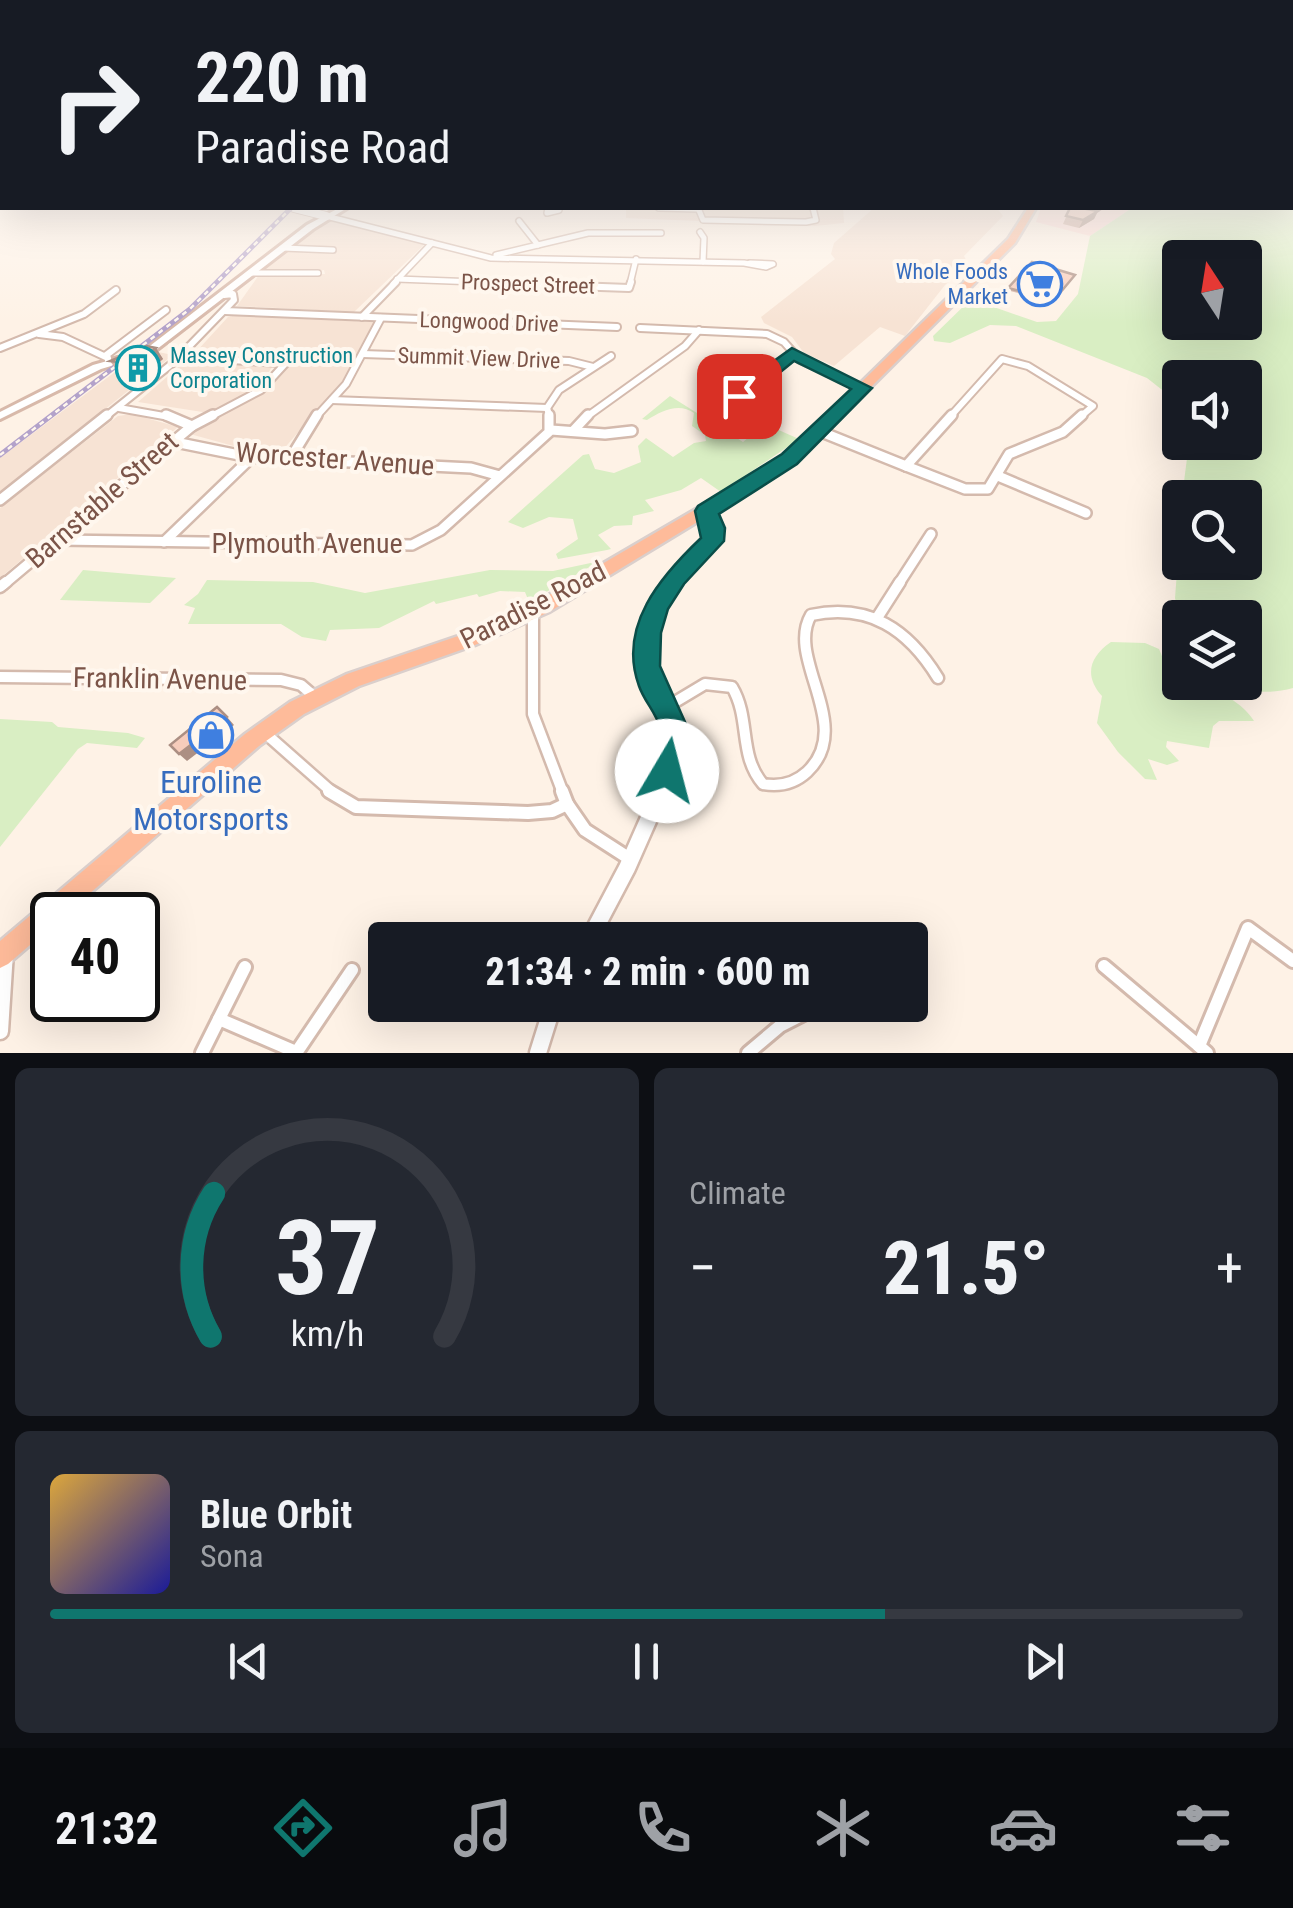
<!DOCTYPE html>
<html lang="en">
<head>
<meta charset="utf-8">
<style>
  :root { --surface:#171b24; --page:#242831; --text:#f1f3f6; --muted:#9ea1a6; --line:#363941; --accent:#0f766e }
  body { margin:0; font-family:"Roboto Condensed",sans-serif; background:var(--page); color:var(--text); height:100vh; display:flex; flex-direction:column; font-size:38px; white-space:nowrap }
  * { box-sizing:border-box; margin:0 }
  p { font-size:32px; color:var(--muted) }
  .icon { flex:none; width:55px; height:55px; fill:none; stroke:currentColor; stroke-width:2; stroke-linecap:round; stroke-linejoin:round }
  .map { position:relative; height:1053px; overflow:hidden }
  .side { display:flex; flex-direction:column; gap:15px; padding:15px; background:#0d0f14; flex:1 }
  .side>* { flex:none }
  .hud { position:absolute; left:0px; top:0px; width:1295px; height:210px; box-shadow:0 10px 40px #0002; background:#171b24; color:var(--text); overflow:hidden }
  .needle { width:65px; rotate:348deg }
  .buttons { position:absolute; left:1162px; top:240px; display:grid; gap:20px }
  .buttons a { display:grid; place-items:center; width:100px; height:100px; border-radius:10px; background:var(--surface); box-shadow:0 10px 40px #0002; font-size:50px }
  .speed { position:absolute; left:30px; top:892px; display:flex; gap:20px; font-size:50px; font-weight:700; text-align:center }
  .speed>* { display:grid; place-content:center; width:130px; height:130px; border-radius:50%; background:var(--surface); box-shadow:0 10px 40px #0002; line-height:1 }
  .speed .limit { border:5px solid #111; border-radius:15px; background:#fff; color:#111 }
  .pin { position:absolute; display:grid; place-items:center; width:85px; height:85px; color:#fff; margin:-42px; border-radius:20px; box-shadow:0 5px 15px #0006 }
  .me { position:absolute; width:110px; margin:-55px; rotate:8deg; stroke-linejoin:round; filter:drop-shadow(0 0 8px #0008) }
  .turn { display:flex; align-items:center; gap:35px; height:210px; padding:0 30px; font-size:45px }
  .turn .icon { width:130px; height:130px; stroke-width:2.5 }
  .turn b { display:block; font-size:70px; line-height:85px }
  .big { font-size:75px; font-weight:800; line-height:1.1 }
  .side .widget { flex:1; display:flex; flex-direction:column; justify-content:center; gap:15px; min-width:0; padding:0 35px; border-radius:15px; background:var(--page) }
  .side .dial { align-items:center; gap:0 }
  .dial svg { height:260px; overflow:visible; fill:none; stroke:var(--line); stroke-width:7; stroke-linecap:round; text-anchor:middle }
  .dial text { fill:var(--text); stroke:none }
  .song { display:flex; align-items:center; gap:30px }
  .cover { width:120px; height:120px; border-radius:15px; background:linear-gradient(135deg,hsl(40 70% 55%),hsl(240 70% 35%)) }
  .played { height:10px; border-radius:5px; background:linear-gradient(90deg,var(--accent) 70%,var(--line) 70%) }
  .keys { display:flex; justify-content:space-around; direction:ltr }
  .heat { display:flex; justify-content:space-between; align-items:center; font-size:55px; direction:ltr }
  .side .tiles { flex:1; display:grid; gap:15px; grid-template-columns:1fr 1fr }
  .widget:last-child { grid-column:span 2 }
  .trip { position:absolute; left:368px; top:922px; width:560px; height:100px; border-radius:10px; background:var(--surface); box-shadow:0 10px 40px #0002; font-weight:800; line-height:100px; text-align:center }
  .dock { display:flex; height:160px; justify-content:space-around; align-items:center; background:#090b0e; color:var(--muted) }
  .dock .icon { width:70px; height:70px }
  .dock .selected { color:var(--accent) }
  .dock b { font-size:45px; color:var(--text) }
  .map>svg:first-child { display:block }
</style>
</head>
<body>
<div class="map">
<svg width="1293" height="1053" viewBox="0 0 1293 1053">
  <rect width="100%" height="100%" fill="#fef2e6"/>
  <!-- residential -->
  <g fill="#f7e3d4">
    <path d="M626,208H843L844,223L815,226L626,218Z"/>
    <path d="M874,208H997L1003,216L964,256L969,265L945,285L905,336L880,327L834,366L804,353L792,337L764,323L761,317L835,259L831,254L834,243Z"/>
    <path d="M328,219L425,244L354,312L237,306L259,275L325,274L324,270L304,274L262,270L288,250H335L293,245Z"/>
    <path d="M236,315L374,322L343,380L282,451L248,450L190,434L268,390L298,351H287L278,358L195,353L228,317Z"/>
    <path d="M158,352L173,355L0,493V458L127,363Z"/>
    <path d="M184,362H212L273,366L257,388L209,413L138,402Z"/>
    <path d="M132,414L178,427L0,578V508L118,416Z"/>
  </g>
  <!-- commercial -->
  <path fill="#ffe0d9" d="M1041,208H1132L1090,236L1036,222Z"/>
  <!-- green -->
  <g fill="#d9eec3" fill-rule="evenodd">
    <path d="M1293,176V688C1268,695 1244,692 1221,683L1245,682V618L1180,620L1175,598L1180,533V562H1245V498L1182,497L1189,443L1245,442V378H1180V404L1147,378L1016,326L990,325L950,343L934,341L933,336L971,299L1037,322L1056,321L1078,294L1090,236L1132,208H1292ZM1180,258H1245V322H1180Z"/>
    <path d="M670,396L743,442L765,424L799,439L721,492L701,478L681,490L645,500L654,511L633,516L632,525L614,526L598,535L611,549L607,550L558,559L556,554L578,539L573,519L549,517L523,528L508,522L583,455L589,454L595,469L614,473L641,462L638,446L646,438L673,457L694,443L706,441L705,435L692,426L694,413C679,402 661,411 647,420L642,419Z"/>
    <path d="M600,561L529,602L525,592L500,591L479,597L477,594L436,604L434,601L379,628L330,630L326,641L302,637L281,624H188L195,608L184,605L198,594L207,580L313,582L365,593L490,570L553,571Z"/>
    <path d="M83,570L176,578L150,603L60,600Z"/>
    <path d="M1111,642L1145,643L1159,649L1164,661L1180,674V682C1207,682 1241,700 1254,721H1219L1213,726L1209,748L1167,741L1166,747L1179,761L1167,765L1148,759L1157,780L1145,779L1118,752L1097,723L1102,696C1084,676 1089,657 1111,642Z"/>
    <path d="M0,719L52,722L58,727L128,733L145,738L137,748L87,743L78,749L0,847Z"/>
  </g>
  <g fill="none" stroke-linecap="round" stroke-linejoin="round">
    <defs>
      <g id="minor-far4">
        <path d="M548,208L559,210L547,213Z"/>
        <path d="M659,208L698,209"/>
        <path d="M698,208L703,220L806,222L816,220L813,208"/>
        <path d="M326,216L491,258L744,263L766,267L773,264L750,263"/>
        <path d="M519,221L538,245"/>
        <path d="M700,232L704,238L703,262"/>
        <path d="M283,248L333,250"/>
        <path d="M496,255L588,233H661"/>
        <path d="M252,273H318"/>
        <path d="M397,279L528,284"/>
        <path d="M393,284L432,243"/>
        <path d="M630,284L636,259"/>
      </g>
      <g id="minor-far3">
        <path d="M463,282L629,288L631,282"/>
        <path d="M225,311L617,327"/>
        <path d="M362,317L396,282"/>
        <path d="M640,328L767,334L784,342L800,360L863,388"/>
        <path d="M39,334L63,337L108,358V363"/>
        <path d="M0,348L84,314L116,290"/>
        <path d="M363,354L569,361L593,367"/>
        <path d="M105,356L166,310"/>
        <path d="M179,357L282,363"/>
        <path d="M739,396L792,353"/>
        <path d="M332,400L547,408"/>
        <path d="M119,408L175,418"/>
        <path d="M547,408L559,390L611,356"/>
        <path d="M547,408L550,418"/>
        <path d="M104,418L174,362L234,300L233,294L224,295"/>
        <path d="M208,418L261,390L296,352"/>
        <path d="M315,418L346,384L381,318"/>
        <path d="M585,418L685,346L699,330"/>
        <path d="M949,418L1002,359L1028,366L1093,406L1079,418"/>
      </g>
      <g id="minor-far2">
        <path d="M192,426L213,415"/>
        <path d="M551,430L605,434L632,431"/>
        <path d="M573,431L588,415"/>
        <path d="M819,431L906,466"/>
        <path d="M170,441L249,457L471,468L500,476"/>
        <path d="M290,459L317,415"/>
        <path d="M906,466L965,489H988L1009,454L1063,432L1082,415"/>
        <path d="M906,466L952,415"/>
        <path d="M998,476L1086,513"/>
        <path d="M0,500L107,415"/>
        <path d="M58,540L412,545L441,530L549,432V415"/>
        <path d="M164,542L252,457"/>
        <path d="M3,585L192,426L166,415"/>
        <path d="M898,585L931,534"/>
      </g>
      <g id="minor-far1">
        <path d="M0,587L6,582"/>
        <path d="M533,612V714L563,793"/>
        <path d="M877,618L900,582"/>
        <path d="M0,677L281,680L301,685L315,697"/>
        <path d="M665,708L705,684L732,687C751,719 738,755 763,784C780,787 794,784 807,772C856,726 785,659 811,615C869,603 908,629 938,678"/>
        <path d="M265,733L333,793"/>
      </g>
      <g id="minor">
        <path d="M329,791L356,807L528,813L552,811L567,804L585,830L630,859"/>
        <path d="M562,791L567,804"/>
        <path d="M1104,966L1199,1046"/>
        <path d="M219,1019L296,1052"/>
        <path d="M202,1053L245,967"/>
        <path d="M296,1053L352,970"/>
        <path d="M748,1053L780,1026L821,1005"/>
        <path d="M1207,1053L1199,1046L1248,928L1293,961"/>
      </g>
      <path id="tertiary-far3" d="M294,208L326,216"/>
      <path id="tertiary-far2" d="M670,585L713,541L706,511"/>
      <path id="tertiary-far1" d="M660,793C667,774 679,747 674,726C670,710 658,699 652,685C637,650 652,612 672,582"/>
      <g id="tertiary">
        <path d="M589,940L627,868L661,791"/>
        <path d="M0,1031L5,952"/>
        <path d="M538,1053L553,1005"/>
      </g>
      <g id="secondary">
        <path d="M339,208H347L313,229L148,356H142V352L307,225Z"/>
        <path d="M118,358L121,359V363L101,369L0,419V412L93,365Z"/>
      </g>
      <path id="trunk" d="M1028,208H1036L1015,243L805,453L783,470L549,612L475,645L359,686L304,714L259,746L65,915H52V926L8,964L0,968V941L245,734L290,702L347,674L464,634L537,602L773,464L795,447L1008,239Z"/>
    </defs>
    <!-- minor-far4 casing -->
    <use href="#minor-far4" stroke="#d4baad" stroke-width="8"/>
    <!-- minor-far3 casing -->
    <use href="#minor-far3" stroke="#d4baad" stroke-width="10"/>
    <!-- minor-far2 casing -->
    <use href="#minor-far2" stroke="#d4baad" stroke-width="14"/>
    <!-- minor-far1 casing -->
    <use href="#minor-far1" stroke="#d4baad" stroke-width="15"/>
    <!-- minor casing -->
    <use href="#minor" stroke="#d4baad" stroke-width="18"/>
    <!-- tertiary-far3 casing -->
    <use href="#tertiary-far3" stroke="#d4baad" stroke-width="10"/>
    <!-- tertiary-far2 casing -->
    <use href="#tertiary-far2" stroke="#d4baad" stroke-width="16"/>
    <!-- tertiary-far1 casing -->
    <use href="#tertiary-far1" stroke="#d4baad" stroke-width="19"/>
    <!-- tertiary casing -->
    <use href="#tertiary" stroke="#d4baad" stroke-width="21"/>
    <!-- secondary casing -->
    <use href="#secondary" stroke="#d8b9aa" stroke-width="6"/>
    <!-- trunk casing -->
    <use href="#trunk" stroke="#dacfcc" stroke-width="5"/>
    <!-- minor-far4 -->
    <use href="#minor-far4" stroke="#fff" stroke-width="5"/>
    <!-- minor-far3 -->
    <use href="#minor-far3" stroke="#fff" stroke-width="6"/>
    <!-- minor-far2 -->
    <use href="#minor-far2" stroke="#fff" stroke-width="9"/>
    <!-- minor-far1 -->
    <use href="#minor-far1" stroke="#fff" stroke-width="10"/>
    <!-- minor -->
    <use href="#minor" stroke="#fff" stroke-width="12"/>
    <!-- tertiary-far3 -->
    <use href="#tertiary-far3" stroke="#fff" stroke-width="8"/>
    <!-- tertiary-far2 -->
    <use href="#tertiary-far2" stroke="#fff" stroke-width="11"/>
    <!-- tertiary-far1 -->
    <use href="#tertiary-far1" stroke="#fff" stroke-width="14"/>
    <!-- tertiary -->
    <use href="#tertiary" stroke="#fff" stroke-width="16"/>
    <!-- secondary -->
    <use href="#secondary" fill="#fff" fill-rule="evenodd"/>
    <!-- trunk -->
    <use href="#trunk" fill="#febb9a" fill-rule="evenodd"/>
    <defs>
      <path id="rail" d="M0,455L190,309L291,208"/>
    </defs>
    <!-- rail casing -->
    <use href="#rail" stroke="#b3a2ca" stroke-width="5"/>
    <!-- rail -->
    <use href="#rail" stroke="#fff7ee" stroke-width="2.5" stroke-dasharray="5" stroke-linecap="butt"/>
  </g>
  <!-- wall -->
  <g fill="#d4afa1">
    <path d="M1070,208L1098,211L1094,219L1079,228L1063,224Z"/>
    <path d="M1075,275L1053,302L1006,290L1008,288Z"/>
    <path d="M156,348L163,359L143,376L118,372L110,361Z"/>
  </g>
  <!-- shaded-wall -->
  <g fill="#ac8f83">
    <path d="M1098,211L1094,219L1079,228L1083,220Z"/>
    <path d="M156,348L163,359L143,376L136,364Z"/>
    <path d="M227,717L234,725L187,761L179,754Z"/>
  </g>
  <!-- building -->
  <g fill="#f6ccbb" stroke="#ac8f83" stroke-width="2.5">
    <path d="M1070,208H1081L1098,211L1083,220L1066,216Z"/>
    <path d="M1032,262L1075,275L1054,300L1008,288Z"/>
    <path d="M146,346L156,348L136,364L110,361Z"/>
    <path d="M217,707L227,717L179,754L170,745Z"/>
  </g>
  <!-- sky -->
  <linearGradient id="sky" x2="0" y2="1"><stop stop-color="#95c9e9"/><stop offset="0.54" stop-color="#fff9f4"/><stop offset="1" stop-color="#fff9f4" stop-opacity="0"/></linearGradient>
  <rect width="1293" height="323" fill="url(#sky)"/>
  <!-- route -->
  <path fill="#0f766e" stroke="#0a4d48" stroke-width="2.5" d="M792,348L872,388L797,464L719,514L725,528L724,541L684,584L668,609L661,633L660,666L690,733L677,781L667,785L656,781C648,762 664,747 660,728C657,714 644,701 639,686C617,626 661,576 701,538L695,511L698,506L782,454L851,389L794,361L746,400H732V391Z"/>
  <!-- icons -->
  <defs>
    <symbol id="supermarket-ring" viewBox="-11 -11 22 22"><circle r="9.5" fill="#fff7ee" stroke="#3f7fe0" stroke-width="1.5"/><path d="M-6-5.5h2.5l.6 2H6L4.5 2H-2.5L-4.4-4H-6ZM-1.5 3.2a1.3 1.3 0 1 0 .1 0ZM3 3.2a1.3 1.3 0 1 0 .1 0Z" fill="#3f7fe0"/></symbol>
    <symbol id="building-ring" viewBox="-11 -11 22 22"><circle r="9.5" fill="#fff7ee" stroke="#0f9aa8" stroke-width="1.5"/><path d="M-4-6H4V6H1V3H-1V6H-4ZM-2.5-4.3h1.7v1.8h-1.7ZM.8-4.3h1.7v1.8H.8ZM-2.5-1h1.7V.8h-1.7ZM.8-1h1.7V.8H.8Z" fill="#0f9aa8"/></symbol>
    <symbol id="shop-ring" viewBox="-11 -11 22 22"><circle r="9.5" fill="#fff7ee" stroke="#3f7fe0" stroke-width="1.5"/><path d="M-5-2.5h2.3a2.7 3.5 0 0 1 5.4 0H5L5.5 6h-11ZM-1.5-2.5h3a1.5 2.3 0 0 0-3 0Z" fill="#3f7fe0"/></symbol>
  </defs>
  <g fill-rule="evenodd">
    <use href="#supermarket-ring" x="1015" y="259" width="50" height="50"/>
    <use href="#building-ring" x="113" y="343" width="50" height="50"/>
    <use href="#shop-ring" x="186" y="710" width="50" height="50"/>
  </g>
  <g text-anchor="middle" dominant-baseline="central" stroke-width="8" stroke-linejoin="round" paint-order="stroke">
    <!-- far-shop labels -->
    <g font-size="22" fill="#366cbe" stroke="#fff7ee" text-anchor="end">
      <text x="1008" y="271">Whole Foods<tspan x="1008" dy="25">Market</tspan></text>
    </g>
    <!-- far-street labels -->
    <g font-size="22" fill="#7b5448" stroke="#fff7ee">
      <text transform="translate(528 284) rotate(2)">Prospect Street</text>
      <text transform="translate(489 322) rotate(2)">Longwood Drive</text>
      <text transform="translate(479 358) rotate(2)">Summit View Drive</text>
    </g>
    <!-- far-culture labels -->
    <g font-size="22" fill="#0d838f" stroke="#fff7ee" text-anchor="start">
      <text x="170" y="355">Massey Construction<tspan x="170" dy="25">Corporation</tspan></text>
    </g>
    <!-- street labels -->
    <g font-size="28" fill="#7b5448" stroke="#fff7ee">
      <text transform="translate(335 459) rotate(4)">Worcester Avenue</text>
      <text transform="translate(102 500) rotate(-41)">Barnstable Street</text>
      <text x="307" y="543">Plymouth Avenue</text>
      <text transform="translate(533 605) rotate(-27)">Paradise Road</text>
      <text transform="translate(160 679) rotate(1)">Franklin Avenue</text>
    </g>
    <!-- near-shop labels -->
    <g font-size="32" fill="#366cbe" stroke="#fff7ee">
      <text x="211" y="782">Euroline<tspan x="211" dy="37">Motorsports</tspan></text>
    </g>
  </g>
</svg>
<div class="buttons">
<a><svg class="needle" viewBox="-14 -14 28 28"><path d="M0-13l5 13h-10z" fill="#e53935"/><path d="M0 13l5-13h-10z" fill="#9ea1a6"/></svg></a>
<a><svg class="icon" aria-label="sound" viewBox="0 0 24 24"><path d="M4 9h4l5-4v14l-5-4H4zM17 9q2 3 0 6"/></svg></a>
<a><svg class="icon" aria-label="search" viewBox="0 0 24 24"><circle cx="10" cy="10" r="6"/><path d="M15 15l6 6"/></svg></a>
<a><svg class="icon" aria-label="layers" viewBox="0 0 24 24"><path d="M12 4l9 5-9 5-9-5zM3 14l9 5 9-5"/></svg></a>
</div>
<div class="speed"><div class="limit">40</div></div>
<div class="pin" style="left:739px;top:396px;background:#d93025"><svg class="icon" aria-label="arrive" viewBox="0 0 24 24"><path d="M6 21V4h12l-3 4 3 4H6"/></svg></div>
<svg class="me" style="left:667px;top:771px" viewBox="-20 -20 40 40"><circle r="19" fill="#fff"/><path d="M0-13L10 11 0 6-10 11z" fill="#0f766e"/></svg>
<div class="trip">21:34 · 2 min · 600 m</div>
<div class="hud">
<div class="turn"><svg class="icon" aria-label="right" viewBox="0 0 24 24"><path d="M7 20v-9h11M14 6l5 5-5 5"/></svg><div><b>220 m</b>Paradise Road</div></div>
</div>
</div>
<section class="side">
<div class="tiles">
<div class="widget dial"><svg viewBox="0 0 100 80">
<path d="M14 69A42 42 0 1 1 86 69"/>
<path d="M14 69A42 42 0 0 1 15 25" stroke="#0f766e"/>
<text x="50" y="56" font-size="32" font-weight="700">37</text>
<text x="50" y="72" font-size="11">km/h</text>
</svg></div>
<div class="widget"><p>Climate</p>
<div class="heat"><a>−</a><b class="big">21.5°</b><a>+</a></div>
</div>
<div class="widget">
<div class="song"><i class="cover"></i><div><b>Blue Orbit</b><p>Sona</p></div></div>
<div class="played"></div>
<div class="keys"><svg class="icon" aria-label="previous" viewBox="0 0 24 24"><path d="M18 5L8 12l10 7zM5 5v14"/></svg><svg class="icon" aria-label="pause" viewBox="0 0 24 24"><path d="M8 5v14M16 5v14"/></svg><svg class="icon" aria-label="next" viewBox="0 0 24 24"><path d="M6 5l10 7-10 7zM19 5v14"/></svg></div>
</div>
</div>
</section>
<nav class="dock">
<b>21:32</b>
<svg class="icon selected" aria-label="directions" viewBox="0 0 24 24"><path d="M12 3l9 9-9 9-9-9zM9 14v-3h6M13 9l2 2-2 2"/></svg>
<svg class="icon" aria-label="music" viewBox="0 0 24 24"><path d="M9 18V5l10-2v13"/><circle cx="6" cy="18" r="3"/><circle cx="16" cy="16" r="3"/></svg>
<svg class="icon" aria-label="phone" viewBox="0 0 24 24"><path d="M5 4h4l2 5-3 2q2 4 5 5l2-3 5 2v4C11 20 4 13 5 4z"/></svg>
<svg class="icon" aria-label="climate" viewBox="0 0 24 24"><path d="M12 3v18M4 7l16 10M4 17L20 7"/></svg>
<svg class="icon" aria-label="car" viewBox="0 0 24 24"><path d="M5 17H2v-5l4-1 3-4h7l3 4 3 1v5h-3M9 17h6M6 11h13"/><circle cx="7" cy="17" r="2"/><circle cx="17" cy="17" r="2"/></svg>
<svg class="icon" aria-label="filters" viewBox="0 0 24 24"><path d="M4 7h16M4 17h16"/><circle cx="9" cy="7" r="2"/><circle cx="15" cy="17" r="2"/></svg>
</nav>
</body>
</html>
